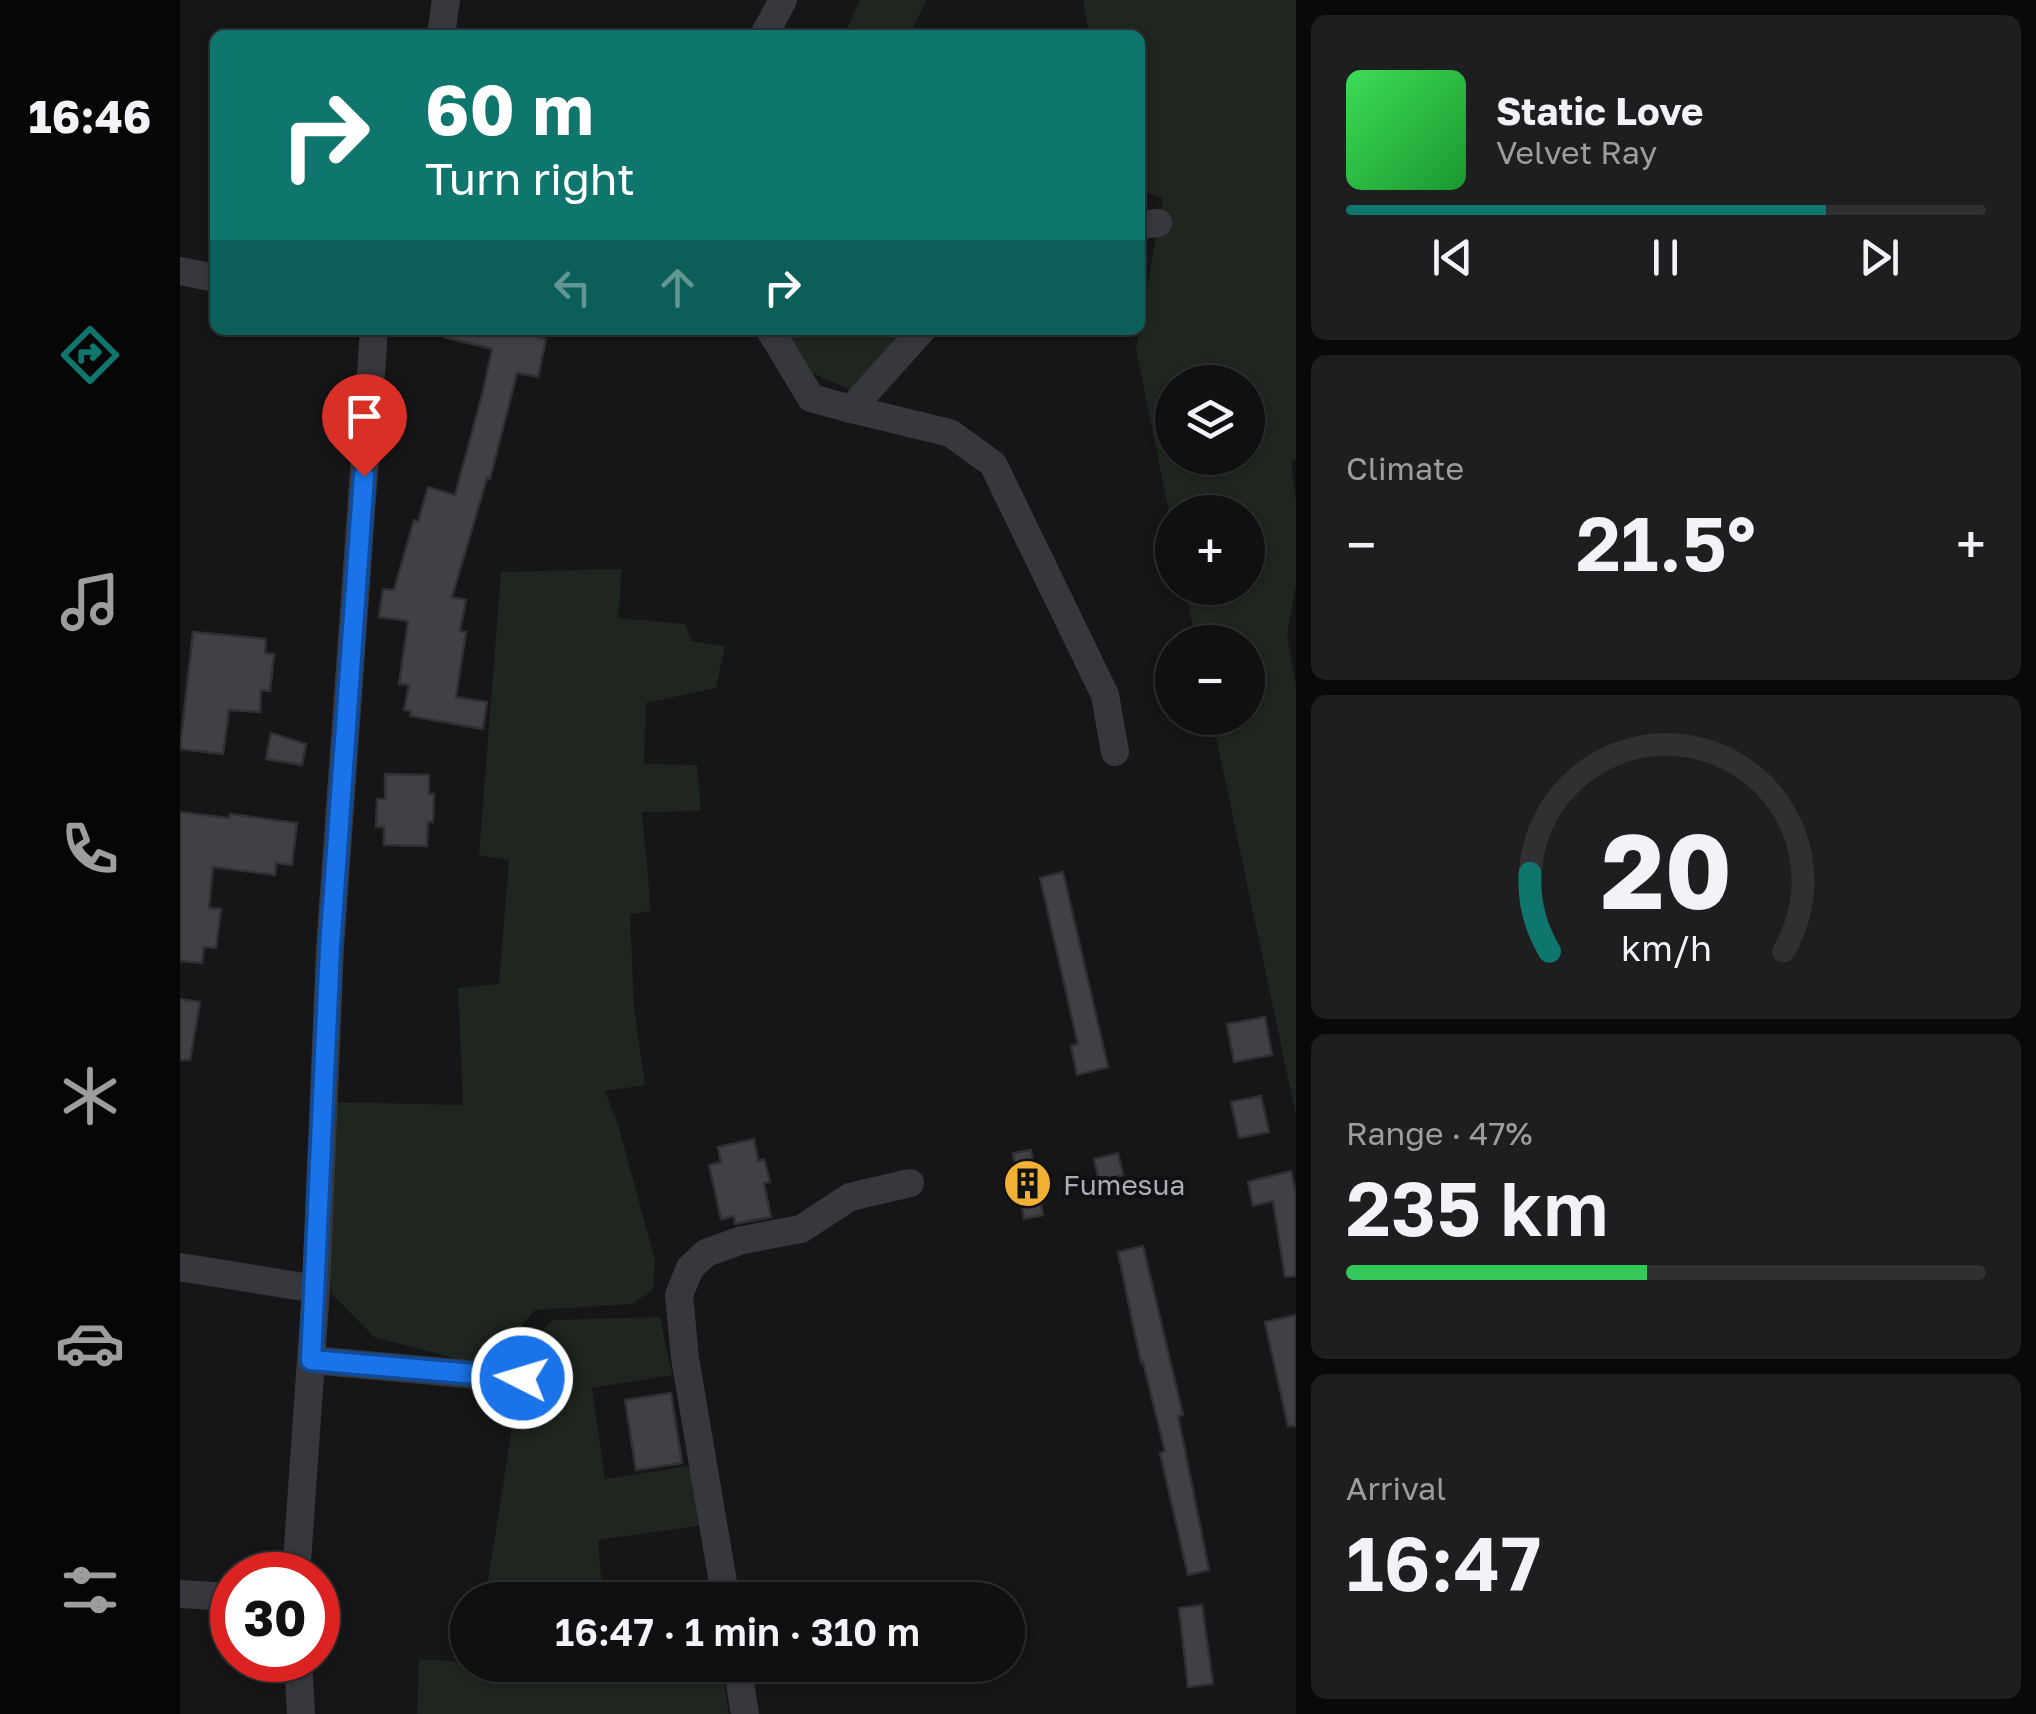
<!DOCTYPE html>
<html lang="en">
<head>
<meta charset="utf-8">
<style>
  :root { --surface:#101012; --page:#1e1e20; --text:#f1f3f6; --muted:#9c9d9f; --line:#303032; --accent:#0f766e }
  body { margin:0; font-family:"Golos Text",sans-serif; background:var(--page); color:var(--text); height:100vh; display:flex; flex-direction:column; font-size:38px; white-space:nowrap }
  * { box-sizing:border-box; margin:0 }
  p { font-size:32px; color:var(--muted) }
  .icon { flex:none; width:55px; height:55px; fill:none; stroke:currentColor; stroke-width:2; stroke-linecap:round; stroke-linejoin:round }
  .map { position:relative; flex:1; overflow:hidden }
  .sheet { display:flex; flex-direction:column; gap:15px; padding:15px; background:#09090a; width:740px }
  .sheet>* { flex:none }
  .top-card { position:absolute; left:30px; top:30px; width:935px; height:305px; border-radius:15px; box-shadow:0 2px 8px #0004,0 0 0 2px var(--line); background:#0f766e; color:#fff; overflow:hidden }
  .controls { position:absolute; left:975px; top:365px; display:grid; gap:20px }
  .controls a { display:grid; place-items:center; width:110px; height:110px; border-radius:50%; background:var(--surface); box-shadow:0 2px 8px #0004,0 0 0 2px var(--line); font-size:50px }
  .speed { position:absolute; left:30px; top:1552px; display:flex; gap:20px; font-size:50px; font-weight:700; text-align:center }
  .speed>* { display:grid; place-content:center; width:130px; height:130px; border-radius:50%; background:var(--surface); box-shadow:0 2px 8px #0004,0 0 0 2px var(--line); line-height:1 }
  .speed .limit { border:15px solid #d22; background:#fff; color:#111 }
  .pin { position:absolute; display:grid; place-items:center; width:85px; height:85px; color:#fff; margin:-102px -42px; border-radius:50% 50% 50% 0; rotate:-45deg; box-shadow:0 0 10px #0007 }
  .pin .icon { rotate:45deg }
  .me { position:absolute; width:110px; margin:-55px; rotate:275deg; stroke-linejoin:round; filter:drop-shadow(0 0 8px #0008) }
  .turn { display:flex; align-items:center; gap:35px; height:210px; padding:0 50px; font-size:45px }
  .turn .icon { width:130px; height:130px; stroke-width:2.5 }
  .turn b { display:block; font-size:70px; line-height:85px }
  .lanes { display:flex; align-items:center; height:95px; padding:0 50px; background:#0003; justify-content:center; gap:50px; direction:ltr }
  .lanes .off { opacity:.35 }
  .big { font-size:75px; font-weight:600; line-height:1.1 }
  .sheet .tile { flex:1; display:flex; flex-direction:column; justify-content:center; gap:15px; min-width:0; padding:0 35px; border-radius:15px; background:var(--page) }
  .sheet .dial { align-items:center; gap:0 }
  .dial svg { height:260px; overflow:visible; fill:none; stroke:var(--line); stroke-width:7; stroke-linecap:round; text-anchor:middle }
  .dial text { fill:var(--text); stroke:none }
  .song { display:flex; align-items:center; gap:30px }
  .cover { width:120px; height:120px; border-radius:15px; background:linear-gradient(135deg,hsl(130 70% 55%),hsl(130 70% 35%)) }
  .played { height:10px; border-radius:5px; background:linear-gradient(90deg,var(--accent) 75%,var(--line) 75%) }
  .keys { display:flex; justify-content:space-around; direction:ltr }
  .heat { display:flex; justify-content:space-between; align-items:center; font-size:55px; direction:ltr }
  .charge { height:15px; border-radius:8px; background:linear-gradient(90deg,#34c759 47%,var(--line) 0) }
  .trip { position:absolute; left:270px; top:1582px; width:575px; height:100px; border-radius:50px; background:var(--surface); box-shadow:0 2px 8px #0004,0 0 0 2px var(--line); font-weight:600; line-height:100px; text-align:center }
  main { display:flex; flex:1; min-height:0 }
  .menu { display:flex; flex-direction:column; width:180px; justify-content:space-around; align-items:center; background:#060607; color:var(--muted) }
  .menu .icon { width:70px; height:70px }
  .menu .active { color:var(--accent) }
  .menu b { font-size:45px; color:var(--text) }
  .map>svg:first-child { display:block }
</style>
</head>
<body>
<main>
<nav class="menu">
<b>16:46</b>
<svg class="icon active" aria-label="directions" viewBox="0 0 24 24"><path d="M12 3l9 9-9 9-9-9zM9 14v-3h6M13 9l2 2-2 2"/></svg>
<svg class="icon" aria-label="music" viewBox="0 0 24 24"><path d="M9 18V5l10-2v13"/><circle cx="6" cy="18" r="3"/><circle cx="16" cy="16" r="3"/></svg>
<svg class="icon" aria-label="phone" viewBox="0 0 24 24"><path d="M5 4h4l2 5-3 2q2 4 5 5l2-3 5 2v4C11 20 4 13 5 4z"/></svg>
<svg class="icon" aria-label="climate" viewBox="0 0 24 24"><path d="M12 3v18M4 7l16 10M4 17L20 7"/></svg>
<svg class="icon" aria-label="car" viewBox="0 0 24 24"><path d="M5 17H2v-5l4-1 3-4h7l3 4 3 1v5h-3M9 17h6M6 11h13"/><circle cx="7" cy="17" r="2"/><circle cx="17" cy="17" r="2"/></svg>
<svg class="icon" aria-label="filters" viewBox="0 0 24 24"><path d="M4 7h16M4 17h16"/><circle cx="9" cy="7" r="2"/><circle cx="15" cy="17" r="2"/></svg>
</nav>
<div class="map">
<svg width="1116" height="1714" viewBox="0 0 1116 1714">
  <rect width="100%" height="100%" fill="#161618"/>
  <!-- green -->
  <g fill="#1e261f" fill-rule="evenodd">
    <path d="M680,0H747L729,35H664Z"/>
    <path d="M903,0H1116V459L1111,462L1116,500V585L1107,635L1116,686V1116L1032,718H1068V642H1016L1005,588H1068V512H992V526L956,350L983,198L960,190V35H909ZM992,382H1068V458H992Z"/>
    <path d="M606,330H728L677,393L628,371Z"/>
    <path d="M442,569L438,618L505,624L511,641L545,646L536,688L466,703L464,764L517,765L521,811L462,812L471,911L450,914L454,1007L465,1085L425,1091L439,1128L475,1260L473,1290L452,1304L355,1310L329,1340L296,1364L194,1337L151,1293L148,1202L157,1102L283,1105L278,988L319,984L329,860L299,855L321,572Z"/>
    <path d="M480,1317L492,1375L412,1388L425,1479L514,1465L525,1525L418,1540L423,1600H305L337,1396H350C333,1350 340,1352 373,1320Z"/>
    <path d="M239,1659L287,1662L288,1665H541L549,1714H237Z"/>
  </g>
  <!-- building -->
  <g fill="#404145" stroke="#303034" stroke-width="2.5">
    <path d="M265,330H331L366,339L358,377L337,373L310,479L307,478L272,597L286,600L280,631L286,632L276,697L307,702L303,729L230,716L231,711L224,710L229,685L219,684L228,621L199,617L203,589L214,590L234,520L238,522L248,487L275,495L303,391L312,349L264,337Z"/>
    <path d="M13,632L86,639L85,653L94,654L90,691L81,690L80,712L49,710L43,754L0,749Z"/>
    <path d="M91,733L126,744L122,765L86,759Z"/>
    <path d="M205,774L249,775V794H254L253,822H248L247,846L204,845V827H196L197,799H205Z"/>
    <path d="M0,812L49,818L50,814L117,823L112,865L96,863L95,875L33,867L29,908L41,909L36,948L24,947L22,963L0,961Z"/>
    <path d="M883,872L928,1067L897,1075L891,1046L898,1044L860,878Z"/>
    <path d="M0,999L20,1002L10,1060H0Z"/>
    <path d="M1085,1017L1092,1055L1054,1062L1047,1024Z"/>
    <path d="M1081,1096L1089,1132L1059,1138L1051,1102Z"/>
    <path d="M574,1139L578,1161L584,1159L590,1182L584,1183L591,1217L555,1224L554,1216L541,1219L529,1165L541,1162L538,1147Z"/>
    <path d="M851,1150L863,1215L844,1219L833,1153Z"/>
    <path d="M938,1153L943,1175L919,1181L914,1159Z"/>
    <path d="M1111,1171L1116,1194V1276L1105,1277L1093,1201L1073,1206L1068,1182Z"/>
    <path d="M963,1246L1003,1415L998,1416L1029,1570L1008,1575L980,1453L985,1451L963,1362L961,1363L938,1252Z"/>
    <path d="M1116,1315V1426H1108L1085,1322Z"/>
    <path d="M491,1393L502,1463L456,1470L445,1400Z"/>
    <path d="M1022,1605L1033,1684L1008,1687L999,1608Z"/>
  </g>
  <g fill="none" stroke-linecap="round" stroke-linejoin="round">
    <!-- minor -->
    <g stroke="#37383d" stroke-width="28">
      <path d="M261,35L266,0"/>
      <path d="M584,35L603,0"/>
      <path d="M960,225L978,223"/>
      <path d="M0,271L35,278"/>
      <path d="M590,330L631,398L671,409L742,330"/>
      <path d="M671,409L770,433L813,464L925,695L935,752"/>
      <path d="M0,1267L136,1289"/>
      <path d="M131,1360L342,1379"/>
      <path d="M116,1575L136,1289L150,948L194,330"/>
      <path d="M0,1594L52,1597"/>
      <path d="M546,1600L505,1358L499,1295L510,1268L526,1253L562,1240L621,1229L670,1197L730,1183"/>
      <path d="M118,1660L121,1714"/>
      <path d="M557,1665L565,1714"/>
    </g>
  </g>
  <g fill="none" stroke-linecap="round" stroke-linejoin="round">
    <defs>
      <path id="route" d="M184,476L150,948L131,1360L342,1378"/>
    </defs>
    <!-- route casing -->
    <use href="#route" stroke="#114b97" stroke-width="25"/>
    <!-- route -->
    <use href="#route" stroke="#1a73e8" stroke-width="18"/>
  </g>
  <!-- icons -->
  <defs>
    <symbol id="building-disc" viewBox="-11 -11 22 22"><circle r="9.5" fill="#f2b134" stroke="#111113"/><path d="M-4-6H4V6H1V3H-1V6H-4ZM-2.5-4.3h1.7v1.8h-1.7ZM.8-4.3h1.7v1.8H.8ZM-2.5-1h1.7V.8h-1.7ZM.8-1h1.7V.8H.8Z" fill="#111"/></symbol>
  </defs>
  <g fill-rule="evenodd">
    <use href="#building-disc" x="820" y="1156" width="55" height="55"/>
  </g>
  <g text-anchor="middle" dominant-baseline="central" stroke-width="8" stroke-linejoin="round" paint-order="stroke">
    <!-- poi labels -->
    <g font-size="28" fill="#a8adb8" stroke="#111113" text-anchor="start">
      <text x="883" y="1184">Fumesua</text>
    </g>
  </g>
</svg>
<div class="controls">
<a><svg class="icon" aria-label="layers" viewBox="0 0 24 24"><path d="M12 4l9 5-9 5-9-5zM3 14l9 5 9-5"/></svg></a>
<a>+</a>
<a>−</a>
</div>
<div class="speed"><div class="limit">30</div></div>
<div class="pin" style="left:184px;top:476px;background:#d93025"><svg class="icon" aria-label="arrive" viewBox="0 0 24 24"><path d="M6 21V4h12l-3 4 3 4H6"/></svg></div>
<svg class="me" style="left:342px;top:1378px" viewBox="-20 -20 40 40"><circle r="17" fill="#1a73e8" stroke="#fff" stroke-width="3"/><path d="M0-11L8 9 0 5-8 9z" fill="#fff"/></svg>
<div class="trip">16:47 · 1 min · 310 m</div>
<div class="top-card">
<div class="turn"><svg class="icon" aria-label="right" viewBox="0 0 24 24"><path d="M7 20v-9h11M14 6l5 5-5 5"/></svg><div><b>60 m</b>Turn right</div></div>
<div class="lanes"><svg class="icon off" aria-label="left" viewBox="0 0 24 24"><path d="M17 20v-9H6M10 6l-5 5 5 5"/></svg><svg class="icon off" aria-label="ahead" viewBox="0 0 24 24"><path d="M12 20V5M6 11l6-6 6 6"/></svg><svg class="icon" aria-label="right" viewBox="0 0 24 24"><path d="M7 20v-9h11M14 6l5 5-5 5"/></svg></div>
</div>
</div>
<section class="sheet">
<div class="tile">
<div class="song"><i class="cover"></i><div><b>Static Love</b><p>Velvet Ray</p></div></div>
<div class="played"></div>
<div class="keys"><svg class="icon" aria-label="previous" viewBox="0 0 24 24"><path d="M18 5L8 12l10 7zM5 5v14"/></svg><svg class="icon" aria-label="pause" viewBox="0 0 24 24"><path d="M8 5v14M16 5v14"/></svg><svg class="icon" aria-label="next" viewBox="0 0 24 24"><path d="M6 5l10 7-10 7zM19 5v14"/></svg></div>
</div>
<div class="tile"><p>Climate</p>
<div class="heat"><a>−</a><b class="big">21.5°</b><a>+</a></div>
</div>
<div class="tile dial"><svg viewBox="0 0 100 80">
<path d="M14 69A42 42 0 1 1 86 69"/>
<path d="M14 69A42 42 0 0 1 8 45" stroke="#0f766e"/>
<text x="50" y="56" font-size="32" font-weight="700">20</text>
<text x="50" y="72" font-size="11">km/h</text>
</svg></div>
<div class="tile"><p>Range · 47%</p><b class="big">235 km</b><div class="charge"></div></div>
<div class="tile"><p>Arrival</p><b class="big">16:47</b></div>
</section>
</main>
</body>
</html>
